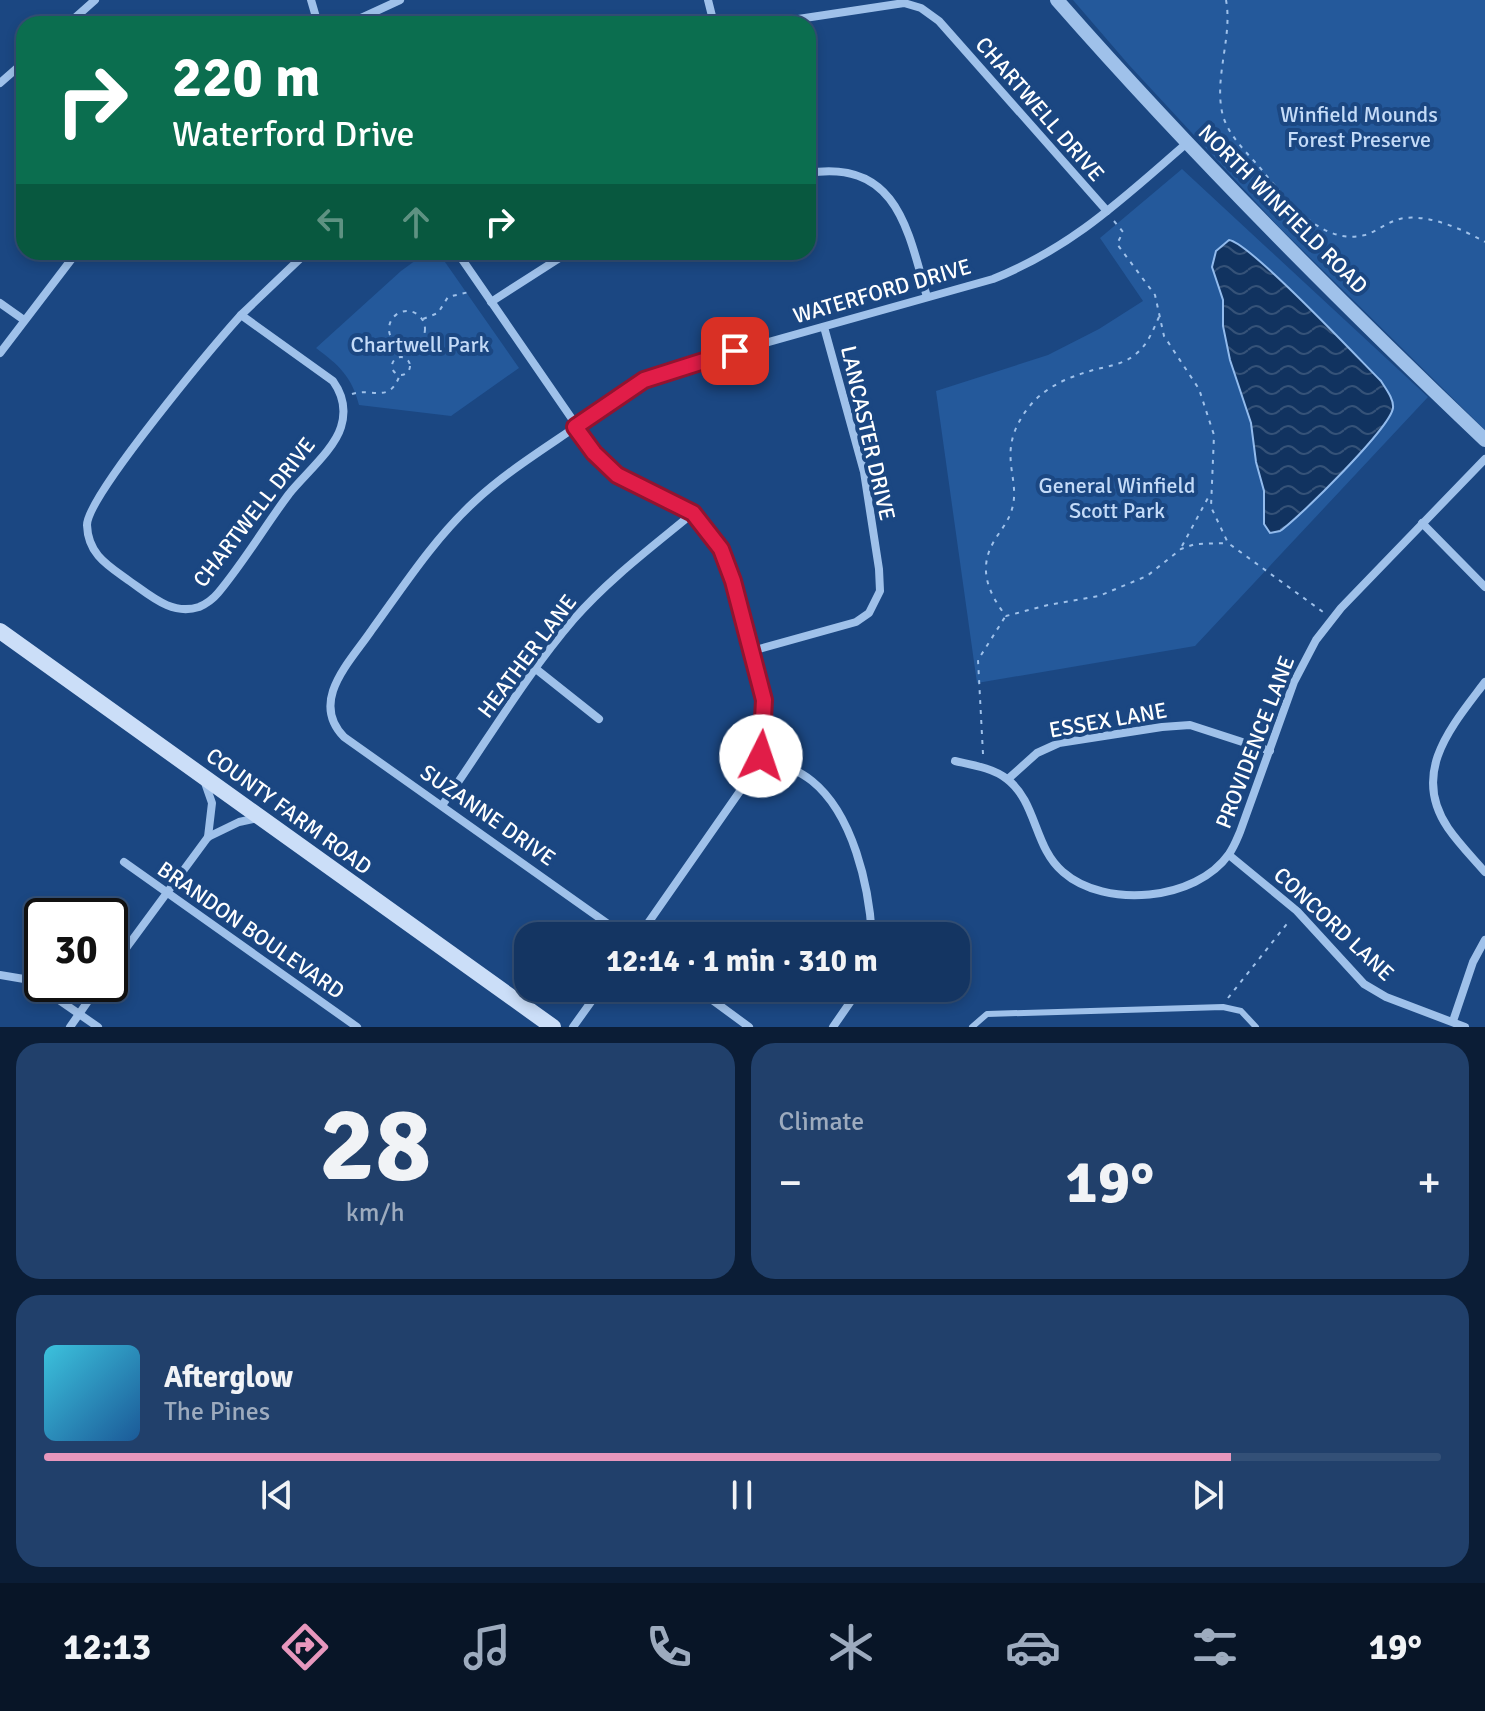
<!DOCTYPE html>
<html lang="en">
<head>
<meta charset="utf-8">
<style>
  :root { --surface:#143562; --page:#21406b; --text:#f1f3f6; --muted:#9dabbe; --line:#335077; --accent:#e797bd }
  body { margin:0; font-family:Signika,sans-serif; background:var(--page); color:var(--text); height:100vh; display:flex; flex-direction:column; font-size:30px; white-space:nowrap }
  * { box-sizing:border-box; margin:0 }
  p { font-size:26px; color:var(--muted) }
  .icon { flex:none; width:44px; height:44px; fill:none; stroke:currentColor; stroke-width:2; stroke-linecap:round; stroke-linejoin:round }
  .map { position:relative; height:1027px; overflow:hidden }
  .sheet { display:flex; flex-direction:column; gap:16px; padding:16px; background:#0b1d36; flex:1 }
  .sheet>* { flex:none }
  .hud { position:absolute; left:16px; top:16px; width:800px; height:244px; border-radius:24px; box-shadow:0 4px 12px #0003,0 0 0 2px var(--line); background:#0b6e4f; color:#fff; overflow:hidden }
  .speed { position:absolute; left:24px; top:898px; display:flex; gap:16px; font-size:40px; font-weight:700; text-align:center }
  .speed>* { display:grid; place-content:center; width:104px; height:104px; border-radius:50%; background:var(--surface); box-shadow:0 4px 12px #0003,0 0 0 2px var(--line); line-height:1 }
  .speed .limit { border:4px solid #111; border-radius:12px; background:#fff; color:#111 }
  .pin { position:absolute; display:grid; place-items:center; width:68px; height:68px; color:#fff; margin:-34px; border-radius:16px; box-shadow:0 4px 12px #0006 }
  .me { position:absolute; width:88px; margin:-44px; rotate:4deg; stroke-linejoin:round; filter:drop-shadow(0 0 6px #0008) }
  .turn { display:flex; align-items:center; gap:28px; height:168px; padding:0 24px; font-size:36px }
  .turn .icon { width:104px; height:104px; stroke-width:2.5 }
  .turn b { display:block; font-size:56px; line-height:68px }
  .lanes { display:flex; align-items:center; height:76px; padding:0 24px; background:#0003; justify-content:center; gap:40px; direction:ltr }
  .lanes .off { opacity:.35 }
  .big { font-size:60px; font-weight:700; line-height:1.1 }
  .sheet .card { flex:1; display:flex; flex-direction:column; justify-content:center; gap:12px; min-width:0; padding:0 28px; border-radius:24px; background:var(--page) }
  .sheet .dial { align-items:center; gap:0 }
  .dial b { font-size:104px; line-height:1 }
  .song { display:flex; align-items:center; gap:24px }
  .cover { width:96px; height:96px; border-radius:12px; background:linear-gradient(135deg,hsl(190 70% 55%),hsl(210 70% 35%)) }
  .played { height:8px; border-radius:4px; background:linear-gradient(90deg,var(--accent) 85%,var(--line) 85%) }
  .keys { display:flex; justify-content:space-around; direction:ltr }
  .heat { display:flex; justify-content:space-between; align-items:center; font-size:44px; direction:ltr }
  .sheet .tiles { flex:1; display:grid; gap:16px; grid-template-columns:1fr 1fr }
  .card:last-child { grid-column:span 2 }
  .trip { position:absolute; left:514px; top:922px; width:456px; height:80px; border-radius:24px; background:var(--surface); box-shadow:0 4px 12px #0003,0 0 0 2px var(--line); font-weight:700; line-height:80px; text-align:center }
  .tabs { display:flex; height:128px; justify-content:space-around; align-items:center; background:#081527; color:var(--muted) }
  .tabs .icon { width:56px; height:56px }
  .tabs .selected { color:var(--accent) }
  .tabs b { font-size:36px; color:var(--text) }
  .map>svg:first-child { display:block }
</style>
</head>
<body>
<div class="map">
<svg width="1485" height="1027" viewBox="0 0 1485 1027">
  <defs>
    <pattern id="water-waves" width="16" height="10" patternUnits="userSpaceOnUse" patternTransform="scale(2)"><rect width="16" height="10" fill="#113360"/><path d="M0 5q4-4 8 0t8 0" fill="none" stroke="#355278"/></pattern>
  </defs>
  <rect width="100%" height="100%" fill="#1b4782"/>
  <!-- park -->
  <g fill="#24599b">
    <path d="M1073,0H1485V430L1279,227L1129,65Z"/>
    <path d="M1182,169L1428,397L1195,646L977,683L936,391L1048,355L1099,329L1143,301L1100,238Z"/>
    <path d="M427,252H438L519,368L451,416L359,405C352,377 339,365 316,348L401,271Z"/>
  </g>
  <!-- water -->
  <path fill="url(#water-waves)" stroke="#92bbed" stroke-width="2" d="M1229,240C1249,242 1359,359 1381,381C1386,389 1394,399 1393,408C1390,428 1300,517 1280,531L1270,533L1264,524V491L1256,462L1251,423L1230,360L1223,326V300L1212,267L1216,251Z"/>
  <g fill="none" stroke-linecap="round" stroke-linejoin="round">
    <!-- path -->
    <g stroke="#9fc1ea" stroke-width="2" stroke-dasharray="4 6" stroke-linecap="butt">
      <path d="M1226,0C1233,37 1213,79 1223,116C1230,139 1251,156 1266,175C1288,202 1323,246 1365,235C1378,231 1390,220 1404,218C1431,215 1462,229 1485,242"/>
      <path d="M1114,221L1123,232L1117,244L1155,295L1164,336L1199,389L1214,435L1211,507L1228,543L1323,612"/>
      <circle cx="407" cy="329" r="18"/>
      <path d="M1159,317C1153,330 1148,344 1137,353C1126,363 1111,366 1097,369C1064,378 1036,390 1019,422C999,459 1022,482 1011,512C1007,524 999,532 993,543C978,570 989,594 1006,616L1048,605L1099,596L1147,576L1181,549L1195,544L1228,543"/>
      <path d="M423,319L438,313L448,297L469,292"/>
      <circle cx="401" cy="366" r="9"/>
      <path d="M352,394C372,387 390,405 400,374"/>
      <path d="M1182,546L1209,496"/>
      <path d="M983,754L978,660L1005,617"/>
      <path d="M1228,998L1290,920"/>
    </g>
    <!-- service -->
    <path stroke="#9fc1ea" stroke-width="6" d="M972,1027L987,1014L1223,1007L1241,1011L1256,1027"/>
    <!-- minor -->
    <g stroke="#9fc1ea" stroke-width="8">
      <path d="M311,0L318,24"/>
      <path d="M708,0L714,24"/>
      <path d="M68,24L95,0"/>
      <path d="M348,24L400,0"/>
      <path d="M765,24L904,3L921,8L939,21L1107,211"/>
      <path d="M0,83L24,62"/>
      <path d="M808,173C897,159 908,230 927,297"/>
      <path d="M457,252L601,461L633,484L693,513L716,541L733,581L764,700L761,756L754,771L639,936"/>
      <path d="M491,302L569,252"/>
      <path d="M0,303L24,320"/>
      <path d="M241,315L333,381C343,395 346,411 341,427C334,450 304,475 289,494C265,526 244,562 218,593C213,599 206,604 199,607C171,616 150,595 128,580C107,565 88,554 87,525C87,496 215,344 241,315Z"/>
      <path d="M241,315L307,252"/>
      <path d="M0,353L77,252"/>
      <path d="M1422,523L1485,587"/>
      <path d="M752,651L856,622L869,613L880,591L879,569L864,472L824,327"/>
      <path d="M536,669L599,719"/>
      <path d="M1485,682C1452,726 1410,772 1448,828C1459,844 1473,858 1485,872"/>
      <path d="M761,756C778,763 797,769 812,781C853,814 869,886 872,936"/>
      <path d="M955,761C973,765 993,768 1007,779C1037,802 1034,848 1063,872C1105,909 1196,901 1229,854C1234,847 1237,839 1240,832L1294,682L1316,640L1341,608L1485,459"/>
      <path d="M1008,779L1037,753L1059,743L1162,727L1190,725L1270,751"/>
      <path d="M204,780L212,803L208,837"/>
      <path d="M443,804C486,743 525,676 574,619C609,579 652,547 693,513"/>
      <path d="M1229,855L1297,911L1364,984L1386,997L1465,1027"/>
      <path d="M124,862L357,1027"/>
      <path d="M625,936L344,737C309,701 350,662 371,631C403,587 433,540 474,502C505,473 542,450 577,426C609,403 638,380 676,368L993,279C1073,247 1123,198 1187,143"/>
      <path d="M110,970L208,837L239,822L258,818"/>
      <path d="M0,975L30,980L98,1027"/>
      <path d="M696,988L749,1027"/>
      <path d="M1453,1021L1473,962L1485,940"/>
      <path d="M70,1027L100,984"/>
      <path d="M573,1027L601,988"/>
      <path d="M833,1027L860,988"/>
    </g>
    <!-- tertiary -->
    <path stroke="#9fc1ea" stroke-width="14" d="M1057,0C1192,154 1337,299 1485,440"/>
    <!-- secondary -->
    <path stroke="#cbdef8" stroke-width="16" d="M0,631L553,1027"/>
  </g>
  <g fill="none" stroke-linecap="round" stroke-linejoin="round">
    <defs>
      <path id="route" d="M735,351L644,380L575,427L594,453L617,475L693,513L721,549L733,581L764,700L761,756"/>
    </defs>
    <!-- route casing -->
    <use href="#route" stroke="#92132f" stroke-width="20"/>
    <!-- route -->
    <use href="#route" stroke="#e11d48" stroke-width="14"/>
  </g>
  <g text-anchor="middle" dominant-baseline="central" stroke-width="8" stroke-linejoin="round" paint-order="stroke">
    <!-- street labels -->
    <g font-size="22" fill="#fff" stroke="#1b4782">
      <text transform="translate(1040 109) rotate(49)">CHARTWELL DRIVE</text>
      <text transform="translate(1283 209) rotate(45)">NORTH WINFIELD ROAD</text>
      <text transform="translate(882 291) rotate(-16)">WATERFORD DRIVE</text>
      <text transform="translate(868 433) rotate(77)">LANCASTER DRIVE</text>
      <text transform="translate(254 512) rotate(-52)">CHARTWELL DRIVE</text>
      <text transform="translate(527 656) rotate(-53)">HEATHER LANE</text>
      <text transform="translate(1108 720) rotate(-10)">ESSEX LANE</text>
      <text transform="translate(1255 742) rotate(-69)">PROVIDENCE LANE</text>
      <text transform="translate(289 811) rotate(36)">COUNTY FARM ROAD</text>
      <text transform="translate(488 815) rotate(35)">SUZANNE DRIVE</text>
      <text transform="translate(1334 924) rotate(43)">CONCORD LANE</text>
      <text transform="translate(251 930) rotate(35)">BRANDON BOULEVARD</text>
    </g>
    <!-- park labels -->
    <g font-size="22" fill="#c4dbf8" stroke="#1b4782">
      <text x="1359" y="114">Winfield Mounds<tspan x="1359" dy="25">Forest Preserve</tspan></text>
      <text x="420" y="344">Chartwell Park</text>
      <text x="1117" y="485">General Winfield<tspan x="1117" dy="25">Scott Park</tspan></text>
    </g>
  </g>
</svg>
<div class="speed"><div class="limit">30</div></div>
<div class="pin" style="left:735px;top:351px;background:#d93025"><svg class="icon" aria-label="arrive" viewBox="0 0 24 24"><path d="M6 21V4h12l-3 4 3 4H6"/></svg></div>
<svg class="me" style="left:761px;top:756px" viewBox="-20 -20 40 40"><circle r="19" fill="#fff"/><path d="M0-13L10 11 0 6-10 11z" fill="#e11d48"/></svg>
<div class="trip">12:14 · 1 min · 310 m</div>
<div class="hud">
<div class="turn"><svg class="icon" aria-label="right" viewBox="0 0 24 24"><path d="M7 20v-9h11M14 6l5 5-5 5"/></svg><div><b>220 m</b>Waterford Drive</div></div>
<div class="lanes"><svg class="icon off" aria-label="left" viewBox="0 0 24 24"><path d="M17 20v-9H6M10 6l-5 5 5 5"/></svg><svg class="icon off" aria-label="ahead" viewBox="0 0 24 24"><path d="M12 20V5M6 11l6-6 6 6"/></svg><svg class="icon" aria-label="right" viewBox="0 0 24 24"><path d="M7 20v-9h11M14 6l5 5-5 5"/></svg></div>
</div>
</div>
<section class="sheet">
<div class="tiles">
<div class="card dial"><b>28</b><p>km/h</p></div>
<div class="card"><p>Climate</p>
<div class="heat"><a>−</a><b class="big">19°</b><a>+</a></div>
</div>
<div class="card">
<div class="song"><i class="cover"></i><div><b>Afterglow</b><p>The Pines</p></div></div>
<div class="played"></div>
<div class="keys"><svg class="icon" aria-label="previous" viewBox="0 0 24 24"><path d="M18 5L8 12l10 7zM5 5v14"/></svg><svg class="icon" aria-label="pause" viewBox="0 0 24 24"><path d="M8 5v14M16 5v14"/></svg><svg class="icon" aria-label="next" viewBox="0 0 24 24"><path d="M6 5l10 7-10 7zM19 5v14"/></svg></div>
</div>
</div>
</section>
<nav class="tabs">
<b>12:13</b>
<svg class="icon selected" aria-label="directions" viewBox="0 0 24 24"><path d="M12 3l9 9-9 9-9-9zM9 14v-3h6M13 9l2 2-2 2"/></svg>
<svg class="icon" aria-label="music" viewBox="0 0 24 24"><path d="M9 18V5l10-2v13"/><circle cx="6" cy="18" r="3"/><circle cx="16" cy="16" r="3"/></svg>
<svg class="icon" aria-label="phone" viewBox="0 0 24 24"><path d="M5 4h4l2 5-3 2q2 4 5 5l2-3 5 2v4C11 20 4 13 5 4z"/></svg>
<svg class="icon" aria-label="climate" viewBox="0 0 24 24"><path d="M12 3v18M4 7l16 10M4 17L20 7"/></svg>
<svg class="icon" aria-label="car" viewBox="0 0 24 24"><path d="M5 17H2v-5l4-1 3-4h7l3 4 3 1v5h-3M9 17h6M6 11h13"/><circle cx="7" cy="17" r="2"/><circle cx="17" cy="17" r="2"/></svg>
<svg class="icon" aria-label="filters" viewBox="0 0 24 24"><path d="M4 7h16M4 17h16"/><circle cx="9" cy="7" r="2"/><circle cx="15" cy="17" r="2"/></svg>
<b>19°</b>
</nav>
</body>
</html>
